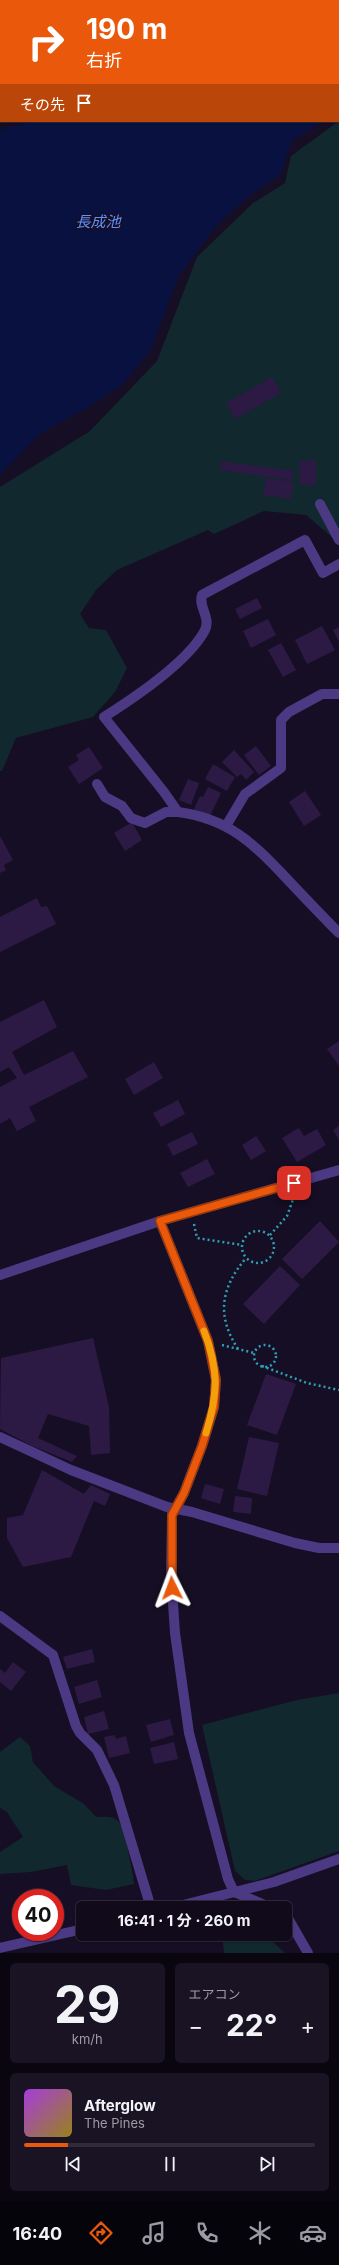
<!DOCTYPE html>
<html lang="ja">
<head>
<meta charset="utf-8">
<style>
  :root { --surface:#100a1b; --page:#191324; --text:#f1f3f6; --muted:#9c9aa3; --line:#302b3a; --accent:#ea580c }
  body { margin:0; font-family:Inter,"Noto Sans JP",sans-serif; background:var(--page); color:var(--text); height:100vh; display:flex; flex-direction:column; font-size:15px; white-space:nowrap }
  * { box-sizing:border-box; margin:0 }
  p { font-size:13px; color:var(--muted) }
  .icon { flex:none; width:22px; height:22px; fill:none; stroke:currentColor; stroke-width:2; stroke-linecap:round; stroke-linejoin:round }
  .map { position:relative; height:1953px; overflow:hidden }
  .sheet { display:flex; flex-direction:column; gap:10px; padding:10px; background:#09060f; flex:1 }
  .sheet>* { flex:none }
  .hud { position:absolute; left:0px; top:0px; width:339px; height:122px; box-shadow:0 1px 3px #0004,0 0 0 1px var(--line); background:#ea580c; color:#fff; overflow:hidden }
  .speed { position:absolute; left:12px; top:1889px; display:flex; gap:8px; font-size:20px; font-weight:700; text-align:center }
  .speed>* { display:grid; place-content:center; width:52px; height:52px; border-radius:50%; background:var(--surface); box-shadow:0 1px 3px #0004,0 0 0 1px var(--line); line-height:1 }
  .speed .limit { border:6px solid #d22; background:#fff; color:#111 }
  .pin { position:absolute; display:grid; place-items:center; width:34px; height:34px; color:#fff; margin:-17px; border-radius:8px; box-shadow:0 2px 6px #0006 }
  .me { position:absolute; width:44px; margin:-22px; rotate:357deg; stroke-linejoin:round; filter:drop-shadow(0 0 3px #0008) }
  .turn { display:flex; align-items:center; gap:14px; height:84px; padding:0 20px; font-size:18px }
  .turn .icon { width:52px; height:52px; stroke-width:2.5 }
  .turn b { display:block; font-size:28px; line-height:34px }
  .then { display:flex; align-items:center; height:38px; padding:0 20px; background:#0003; gap:8px; font-size:15px }
  .big { font-size:30px; font-weight:700; line-height:1.1 }
  .sheet .card { flex:1; display:flex; flex-direction:column; justify-content:center; gap:6px; min-width:0; padding:0 14px; border-radius:6px; background:var(--page) }
  .sheet .dial { align-items:center; gap:0 }
  .dial b { font-size:52px; line-height:1 }
  .song { display:flex; align-items:center; gap:12px }
  .cover { width:48px; height:48px; border-radius:6px; background:linear-gradient(135deg,hsl(280 70% 55%),hsl(50 70% 35%)) }
  .played { height:4px; border-radius:2px; background:linear-gradient(90deg,var(--accent) 15%,var(--line) 15%) }
  .keys { display:flex; justify-content:space-around; direction:ltr }
  .heat { display:flex; justify-content:space-between; align-items:center; font-size:22px; direction:ltr }
  .sheet .tiles { flex:1; display:grid; gap:10px; grid-template-columns:1fr 1fr }
  .card:last-child { grid-column:span 2 }
  .trip { position:absolute; left:76px; top:1901px; width:216px; height:40px; border-radius:6px; background:var(--surface); box-shadow:0 1px 3px #0004,0 0 0 1px var(--line); font-weight:700; line-height:40px; text-align:center }
  .menu { display:flex; height:64px; justify-content:space-around; align-items:center; background:#06040b; color:var(--muted) }
  .menu .icon { width:28px; height:28px }
  .menu .active { color:var(--accent) }
  .menu b { font-size:18px; color:var(--text) }
  .map>svg:first-child { display:block }
</style>
</head>
<body>
<div class="map">
<svg width="339" height="1953" viewBox="0 0 339 1953">
  <rect width="100%" height="100%" fill="#160e24"/>
  <!-- green -->
  <g fill="#11282e">
    <path d="M0,0L54,1H1V121H16L0,123Z"/>
    <path d="M339,121V543L306,515L264,511L214,534L208,530L117,570L96,590L80,614L89,628L106,630L127,668L115,692L93,717L16,738L2,771H0V487L90,431L157,361L197,257L253,203L285,183L291,156Z"/>
    <path d="M339,1693V1851L255,1881L245,1880L235,1871L202,1725L297,1700Z"/>
    <path d="M20,1737L30,1746L33,1762L54,1786L84,1804L96,1817C105,1817 114,1815 120,1823C124,1828 134,1876 134,1884L106,1890L71,1885L67,1865L31,1872L0,1874V1852L23,1837L7,1812L0,1808V1752Z"/>
    <path d="M222,1934H264L285,1953H224Z"/>
  </g>
  <!-- water -->
  <g fill="#091141">
    <path d="M315,0H339L338,109V1Z"/>
    <path d="M34,121H324L292,141L280,175L248,197L218,224L178,277L151,350L123,384L90,406L40,434L0,475V130Z"/>
  </g>
  <!-- building -->
  <g fill="#2c1a45">
    <path d="M272,377L281,393L235,419L226,403Z"/>
    <path d="M316,460V485H300L299,461Z"/>
    <path d="M221,461L294,471L292,480L220,470Z"/>
    <path d="M266,478L294,482L291,499L263,495Z"/>
    <path d="M257,598L262,608L240,619L235,609Z"/>
    <path d="M268,619L276,635L251,648L243,631Z"/>
    <path d="M322,626L335,650L307,664L295,640Z"/>
    <path d="M339,627V642L333,630Z"/>
    <path d="M281,643L296,670L283,677L268,650Z"/>
    <path d="M256,746L271,766L259,775L244,755Z"/>
    <path d="M89,747L103,768L79,784L68,767L79,760L76,755Z"/>
    <path d="M234,750L254,772L246,780L241,774L237,777L222,762Z"/>
    <path d="M213,764L235,777L227,791L205,779Z"/>
    <path d="M188,779L199,783L191,805L179,800Z"/>
    <path d="M208,787L221,793L210,816L194,809L200,796L203,797Z"/>
    <path d="M305,791L321,815L304,826L289,802Z"/>
    <path d="M132,822L142,840L125,851L114,833Z"/>
    <path d="M0,836L13,860L4,865L6,870L0,873Z"/>
    <path d="M37,898L41,907L47,906L56,924L0,952V917Z"/>
    <path d="M44,1000L57,1027L12,1052L24,1075L73,1051L88,1077L29,1107L36,1121L17,1131L10,1118L0,1124V1087L17,1078L9,1067L0,1072V1022Z"/>
    <path d="M339,1041V1066L327,1049Z"/>
    <path d="M154,1062L163,1078L134,1095L125,1079Z"/>
    <path d="M178,1100L185,1114L161,1127L153,1113Z"/>
    <path d="M339,1126V1140L333,1130Z"/>
    <path d="M299,1128L304,1136L317,1129L326,1145L297,1162L282,1138Z"/>
    <path d="M192,1132L198,1144L173,1156L167,1144Z"/>
    <path d="M256,1136L266,1151L251,1160L242,1145Z"/>
    <path d="M207,1159L215,1174L188,1187L180,1173Z"/>
    <path d="M320,1221L339,1242L302,1279L282,1259Z"/>
    <path d="M280,1266L300,1285L264,1324L243,1304Z"/>
    <path d="M93,1338L109,1407L110,1453L91,1455L89,1426L48,1414L38,1438L77,1456L72,1462L32,1446L0,1429L1,1358Z"/>
    <path d="M266,1374L296,1384L277,1435L247,1425Z"/>
    <path d="M249,1437L279,1443L267,1496L237,1489Z"/>
    <path d="M42,1470L84,1494L91,1485L110,1494L105,1506L94,1501L71,1557L23,1567L7,1538V1518L23,1515Z"/>
    <path d="M205,1484L224,1489L220,1504L201,1498Z"/>
    <path d="M235,1496L252,1498L251,1514L233,1512Z"/>
    <path d="M92,1649L95,1662L67,1669L63,1657Z"/>
    <path d="M13,1662L26,1672L11,1691L0,1682V1669L5,1673Z"/>
    <path d="M97,1680L102,1697L79,1704L74,1687Z"/>
    <path d="M104,1711L109,1729L88,1734L84,1717Z"/>
    <path d="M170,1719L174,1735L151,1742L146,1725Z"/>
    <path d="M115,1735L116,1739L126,1736L130,1753L109,1758L104,1737Z"/>
    <path d="M174,1742L178,1759L154,1764L150,1748Z"/>
  </g>
  <g fill="none" stroke-linecap="round" stroke-linejoin="round">
    <!-- path -->
    <g stroke="#2e9fb6" stroke-width="2.5" stroke-dasharray="2 3" stroke-linecap="butt">
      <path d="M194,1224L197,1238L242,1245"/>
      <circle cx="258" cy="1247" r="16"/>
      <path d="M270,1235L287,1216L295,1194"/>
      <path d="M222,1345L254,1353"/>
      <circle cx="265" cy="1356" r="11"/>
      <path d="M238,1349C216,1315 221,1288 246,1258"/>
      <path d="M262,1366L307,1383L339,1390"/>
    </g>
    <!-- minor -->
    <g stroke="#4c3983" stroke-width="10">
      <path d="M320,504L339,540"/>
      <path d="M339,564L323,573L305,540L202,595C198,607 211,617 205,630C189,661 134,698 104,717L164,792L178,812C230,819 254,844 288,880C305,898 322,916 339,933"/>
      <path d="M97,784L105,797L122,806L131,818L139,821L145,823L166,812H178"/>
      <path d="M226,826L245,794L281,768V720L289,712L322,694H339"/>
      <path d="M160,1221L208,1341L216,1380L214,1407L202,1446L184,1493L172,1515L171,1573L175,1633L189,1733L228,1879L234,1892L272,1908"/>
      <path d="M0,1275L160,1221L339,1170"/>
      <path d="M0,1437L71,1470L167,1507L192,1512L295,1543L319,1548H339"/>
      <path d="M0,1616L53,1655L76,1726L80,1733L97,1750L114,1785L151,1908"/>
      <path d="M171,1908L274,1882L339,1859"/>
      <path d="M285,1913L308,1953"/>
      <path d="M0,1948L83,1929"/>
    </g>
  </g>
  <g fill="none" stroke-linecap="round" stroke-linejoin="round">
    <defs>
      <path id="route" d="M172,1588V1515L184,1493L202,1446L214,1407L216,1380L208,1341L160,1221L294,1183"/>
    </defs>
    <!-- route casing -->
    <use href="#route" stroke="#983908" stroke-width="10"/>
    <!-- route -->
    <use href="#route" stroke="#ea580c" stroke-width="7"/>
    <!-- slow -->
    <path stroke="#f59e0b" stroke-width="7" d="M204,1331C219,1369 218,1394 206,1433"/>
  </g>
  <g text-anchor="middle" dominant-baseline="central" stroke-width="4" stroke-linejoin="round" paint-order="stroke">
    <!-- water labels -->
    <g font-size="15" font-style="italic" fill="#5e91ff" stroke="#160e24">
      <text x="98" y="221">長成池</text>
    </g>
  </g>
</svg>
<div class="speed"><div class="limit">40</div></div>
<div class="pin" style="left:294px;top:1183px;background:#d93025"><svg class="icon" aria-label="arrive" viewBox="0 0 24 24"><path d="M6 21V4h12l-3 4 3 4H6"/></svg></div>
<svg class="me" style="left:172px;top:1588px" viewBox="-20 -20 40 40"><path d="M0-17L14 15 0 8-14 15z" fill="#ea580c" stroke="#fff" stroke-width="4"/></svg>
<div class="trip">16:41 · 1 分 · 260 m</div>
<div class="hud">
<div class="turn"><svg class="icon" aria-label="right" viewBox="0 0 24 24"><path d="M7 20v-9h11M14 6l5 5-5 5"/></svg><div><b>190 m</b>右折</div></div>
<div class="then">その先<svg class="icon" aria-label="arrive" viewBox="0 0 24 24"><path d="M6 21V4h12l-3 4 3 4H6"/></svg></div>
</div>
</div>
<section class="sheet">
<div class="tiles">
<div class="card dial"><b>29</b><p>km/h</p></div>
<div class="card"><p>エアコン</p>
<div class="heat"><a>−</a><b class="big">22°</b><a>+</a></div>
</div>
<div class="card">
<div class="song"><i class="cover"></i><div><b>Afterglow</b><p>The Pines</p></div></div>
<div class="played"></div>
<div class="keys"><svg class="icon" aria-label="previous" viewBox="0 0 24 24"><path d="M18 5L8 12l10 7zM5 5v14"/></svg><svg class="icon" aria-label="pause" viewBox="0 0 24 24"><path d="M8 5v14M16 5v14"/></svg><svg class="icon" aria-label="next" viewBox="0 0 24 24"><path d="M6 5l10 7-10 7zM19 5v14"/></svg></div>
</div>
</div>
</section>
<nav class="menu">
<b>16:40</b>
<svg class="icon active" aria-label="directions" viewBox="0 0 24 24"><path d="M12 3l9 9-9 9-9-9zM9 14v-3h6M13 9l2 2-2 2"/></svg>
<svg class="icon" aria-label="music" viewBox="0 0 24 24"><path d="M9 18V5l10-2v13"/><circle cx="6" cy="18" r="3"/><circle cx="16" cy="16" r="3"/></svg>
<svg class="icon" aria-label="phone" viewBox="0 0 24 24"><path d="M5 4h4l2 5-3 2q2 4 5 5l2-3 5 2v4C11 20 4 13 5 4z"/></svg>
<svg class="icon" aria-label="climate" viewBox="0 0 24 24"><path d="M12 3v18M4 7l16 10M4 17L20 7"/></svg>
<svg class="icon" aria-label="car" viewBox="0 0 24 24"><path d="M5 17H2v-5l4-1 3-4h7l3 4 3 1v5h-3M9 17h6M6 11h13"/><circle cx="7" cy="17" r="2"/><circle cx="17" cy="17" r="2"/></svg>
</nav>
</body>
</html>
